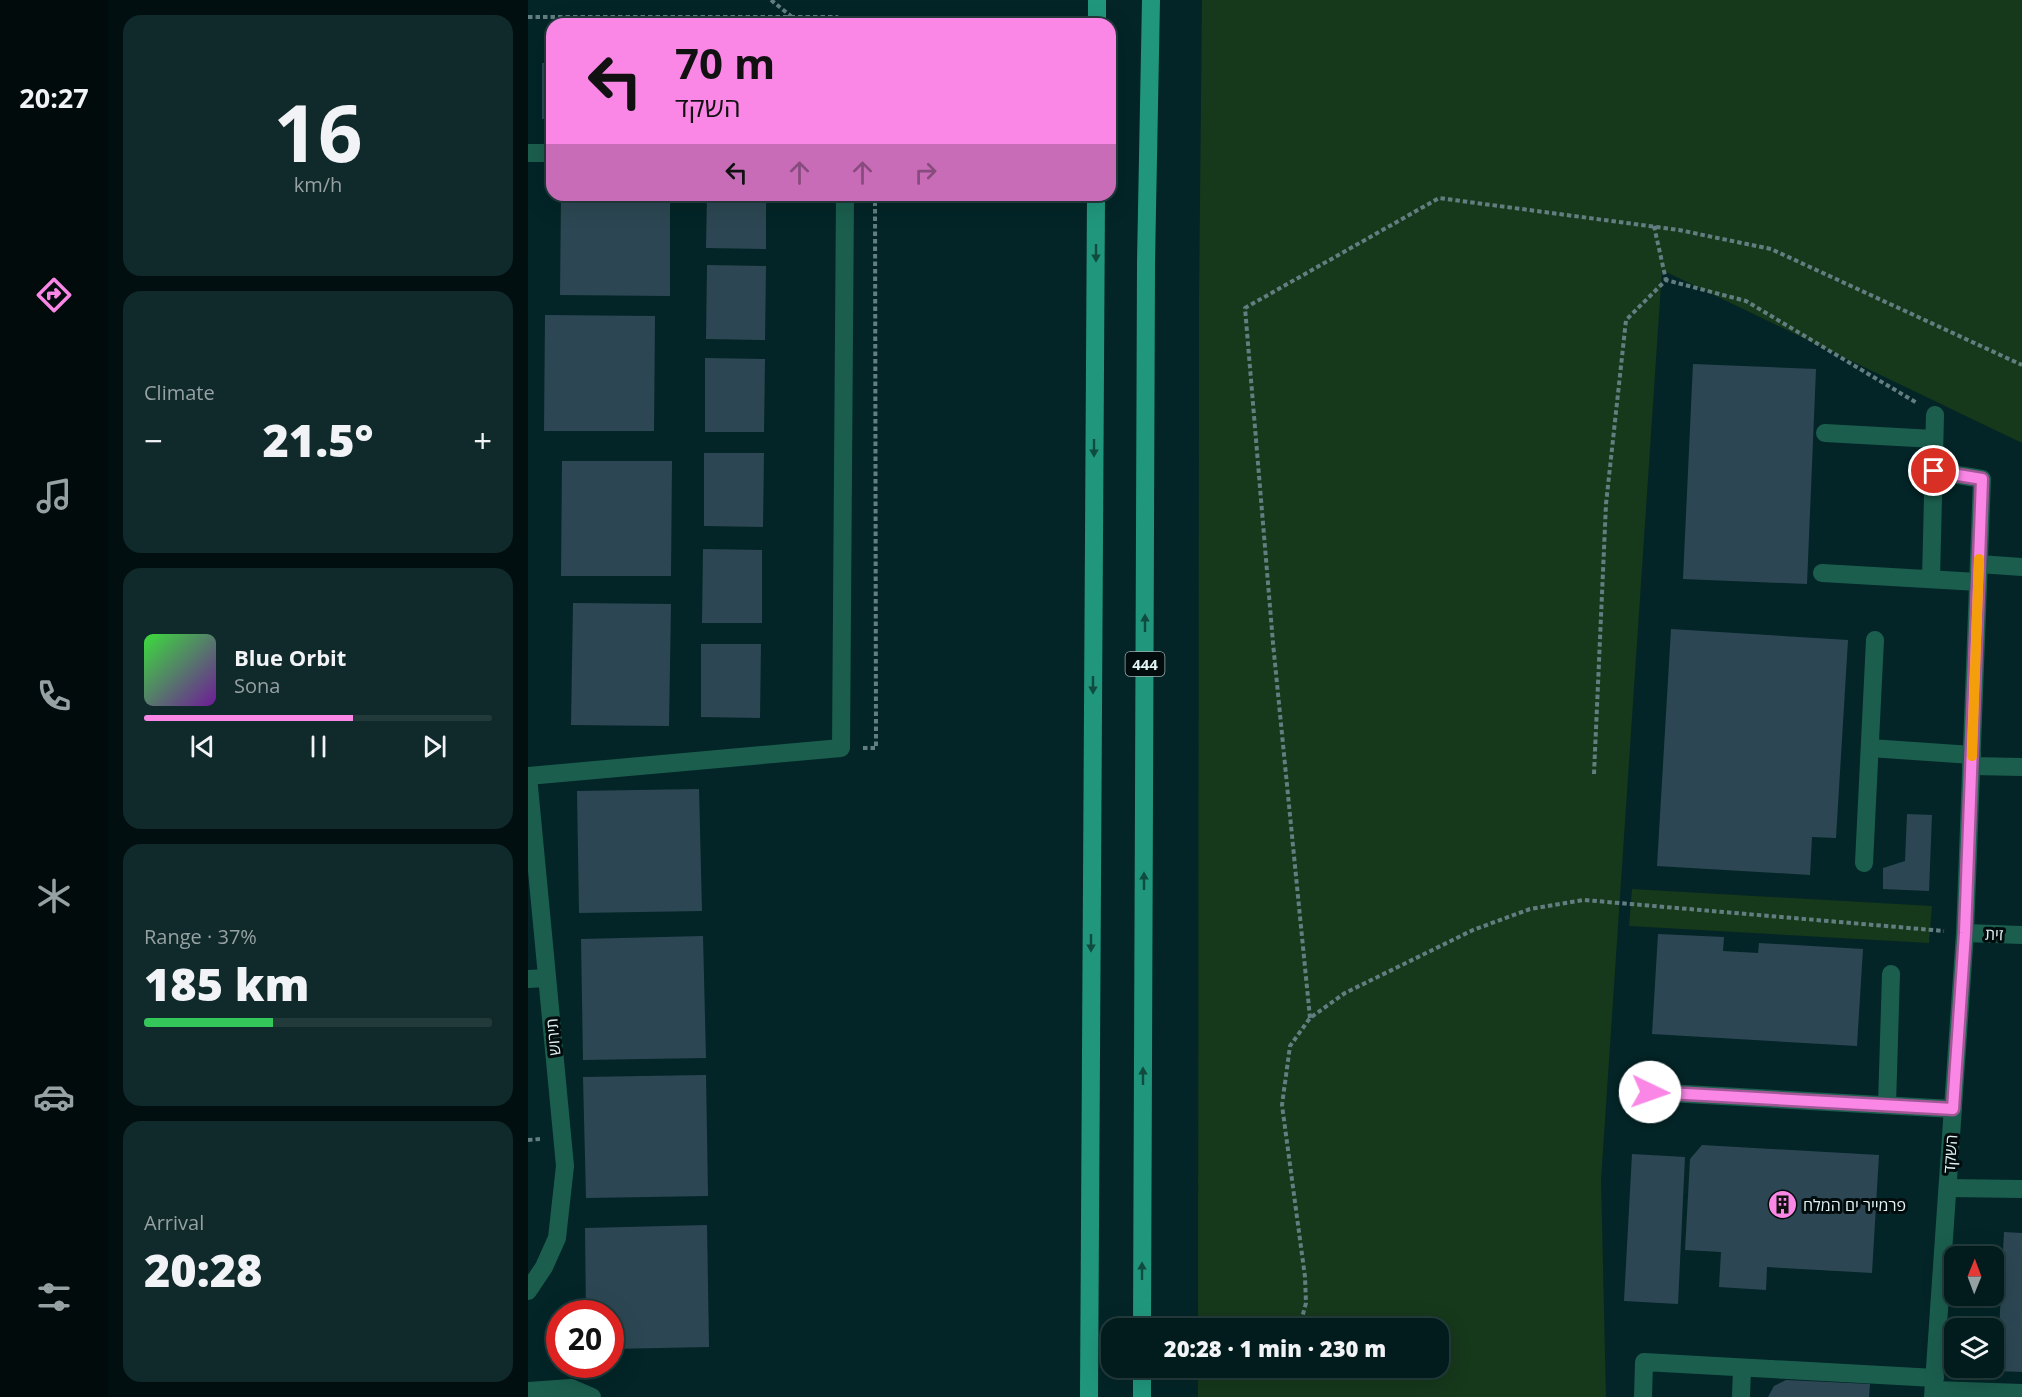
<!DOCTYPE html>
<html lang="en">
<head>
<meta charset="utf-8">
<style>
  :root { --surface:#021c1d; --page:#10292a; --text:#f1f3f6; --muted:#96a1a4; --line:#233a3b; --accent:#fa87e6 }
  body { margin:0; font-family:"Open Sans",Heebo,sans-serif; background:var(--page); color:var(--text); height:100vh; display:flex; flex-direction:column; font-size:22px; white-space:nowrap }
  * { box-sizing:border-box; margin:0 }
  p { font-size:20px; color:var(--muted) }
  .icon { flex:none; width:33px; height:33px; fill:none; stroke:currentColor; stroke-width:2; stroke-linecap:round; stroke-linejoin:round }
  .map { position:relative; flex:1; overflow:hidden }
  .drawer { display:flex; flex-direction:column; gap:15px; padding:15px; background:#010f10; width:420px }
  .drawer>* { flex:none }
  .hud { position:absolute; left:18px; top:18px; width:570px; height:183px; border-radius:18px; box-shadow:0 6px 24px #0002,0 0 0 2px var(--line); background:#fa87e6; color:#111; overflow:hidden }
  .needle { width:39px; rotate:1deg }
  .fabs { position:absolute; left:1416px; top:1246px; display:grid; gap:12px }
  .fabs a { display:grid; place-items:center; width:60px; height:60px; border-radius:12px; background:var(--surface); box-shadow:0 6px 24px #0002,0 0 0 2px var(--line); font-size:30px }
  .speed { position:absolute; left:18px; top:1300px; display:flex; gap:12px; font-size:30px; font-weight:700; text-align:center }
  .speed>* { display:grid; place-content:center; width:78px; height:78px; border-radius:50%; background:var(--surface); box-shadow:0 6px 24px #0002,0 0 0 2px var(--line); line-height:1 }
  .speed .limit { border:9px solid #d22; background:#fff; color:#111 }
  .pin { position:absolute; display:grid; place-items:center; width:51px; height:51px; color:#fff; margin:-26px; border:3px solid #fff; border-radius:50%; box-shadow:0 2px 6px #0007 }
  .me { position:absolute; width:66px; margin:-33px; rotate:93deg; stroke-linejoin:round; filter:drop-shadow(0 0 4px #0008) }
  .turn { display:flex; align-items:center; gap:21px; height:126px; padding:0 30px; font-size:27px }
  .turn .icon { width:78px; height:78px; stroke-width:2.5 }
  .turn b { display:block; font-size:42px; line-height:51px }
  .lanes { display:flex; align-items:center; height:57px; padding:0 30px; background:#0003; justify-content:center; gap:30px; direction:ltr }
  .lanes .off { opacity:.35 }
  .big { font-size:45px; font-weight:800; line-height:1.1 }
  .drawer .tile { flex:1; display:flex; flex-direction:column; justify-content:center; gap:9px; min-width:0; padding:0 21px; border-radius:18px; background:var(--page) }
  .drawer .dial { align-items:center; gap:0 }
  .dial b { font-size:78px; line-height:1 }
  .song { display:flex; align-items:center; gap:18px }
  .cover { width:72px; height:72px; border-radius:9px; background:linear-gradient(135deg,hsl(120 70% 55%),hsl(280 70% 35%)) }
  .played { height:6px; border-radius:3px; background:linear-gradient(90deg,var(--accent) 60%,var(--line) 60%) }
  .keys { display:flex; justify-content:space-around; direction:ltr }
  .heat { display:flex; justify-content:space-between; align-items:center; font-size:33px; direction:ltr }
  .charge { height:9px; border-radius:4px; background:linear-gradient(90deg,#34c759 37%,var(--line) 0) }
  .trip { position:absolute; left:573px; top:1318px; width:348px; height:60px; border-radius:18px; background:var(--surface); box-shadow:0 6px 24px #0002,0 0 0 2px var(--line); font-weight:800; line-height:60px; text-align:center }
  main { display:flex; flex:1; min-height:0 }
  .tabs { display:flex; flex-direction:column; width:108px; justify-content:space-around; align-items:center; background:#010b0c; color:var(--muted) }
  .tabs .icon { width:42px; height:42px }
  .tabs .current { color:var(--accent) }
  .tabs b { font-size:27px; color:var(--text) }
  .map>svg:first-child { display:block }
</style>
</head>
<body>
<main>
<nav class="tabs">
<b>20:27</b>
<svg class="icon current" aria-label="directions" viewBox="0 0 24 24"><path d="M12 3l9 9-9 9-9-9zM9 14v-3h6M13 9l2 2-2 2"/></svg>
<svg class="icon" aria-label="music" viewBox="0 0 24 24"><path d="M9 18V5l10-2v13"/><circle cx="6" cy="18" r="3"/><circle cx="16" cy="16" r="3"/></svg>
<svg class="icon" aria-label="phone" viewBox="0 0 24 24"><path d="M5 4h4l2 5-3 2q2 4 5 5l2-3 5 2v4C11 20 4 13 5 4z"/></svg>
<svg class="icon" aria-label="climate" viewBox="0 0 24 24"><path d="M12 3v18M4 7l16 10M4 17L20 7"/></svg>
<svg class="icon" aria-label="car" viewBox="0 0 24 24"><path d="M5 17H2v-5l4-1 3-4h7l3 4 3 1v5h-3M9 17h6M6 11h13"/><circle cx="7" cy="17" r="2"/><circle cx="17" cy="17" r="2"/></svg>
<svg class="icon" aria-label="filters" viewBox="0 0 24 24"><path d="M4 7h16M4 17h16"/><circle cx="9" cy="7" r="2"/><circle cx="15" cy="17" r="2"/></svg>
</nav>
<section class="drawer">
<div class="tile dial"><b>16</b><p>km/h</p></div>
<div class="tile"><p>Climate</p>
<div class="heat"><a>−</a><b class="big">21.5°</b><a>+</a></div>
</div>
<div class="tile">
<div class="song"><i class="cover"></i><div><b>Blue Orbit</b><p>Sona</p></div></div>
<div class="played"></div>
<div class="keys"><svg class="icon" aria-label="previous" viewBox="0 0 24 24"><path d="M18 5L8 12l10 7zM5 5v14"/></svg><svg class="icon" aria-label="pause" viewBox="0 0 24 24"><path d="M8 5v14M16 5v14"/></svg><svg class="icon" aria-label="next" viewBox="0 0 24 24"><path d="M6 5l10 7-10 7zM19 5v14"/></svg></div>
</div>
<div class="tile"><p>Range · 37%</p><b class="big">185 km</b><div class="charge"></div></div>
<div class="tile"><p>Arrival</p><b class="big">20:28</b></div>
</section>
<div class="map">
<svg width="1494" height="1397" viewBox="0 0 1494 1397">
  <rect width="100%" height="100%" fill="#032527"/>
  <!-- green -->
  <g fill="#16381b">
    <path d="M674,0H1494V443L1134,270L1073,1180L1078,1397H670V1368H910V1329H670L671,300Z"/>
    <path d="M1104,889L1404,906L1401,943L1101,926Z"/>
  </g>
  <!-- building -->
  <g fill="#2c4753">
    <rect x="14" y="63" width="10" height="56"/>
    <path d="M33,195H142V296L32,295Z"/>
    <path d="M179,195H238V249L178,248Z"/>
    <path d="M179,265L238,266L237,340L178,339Z"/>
    <path d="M17,315L127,316L126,431H16Z"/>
    <path d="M177,358L237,359L236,432H177Z"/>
    <path d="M1165,364L1288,369L1279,584L1155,579Z"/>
    <path d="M176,453H236L235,527L176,526Z"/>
    <path d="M34,461H144L143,576H33Z"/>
    <path d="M175,549L234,550V623H174Z"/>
    <path d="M45,603L143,604L141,726L43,725Z"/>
    <path d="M1143,629L1320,640L1308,838L1284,837L1282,875L1129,866Z"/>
    <path d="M173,644H233L232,718L173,717Z"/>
    <path d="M171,789L174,911L51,913L49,791Z"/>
    <path d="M1379,814L1404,815L1401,891L1355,889V868L1377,861Z"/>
    <path d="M1130,934L1196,937L1195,951L1230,953L1231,943L1335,949L1329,1046L1124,1034Z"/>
    <path d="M175,936L178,1058L55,1060L53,939Z"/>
    <path d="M178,1075L180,1196L58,1198L55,1077Z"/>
    <path d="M1174,1145L1351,1155L1344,1273L1239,1267L1238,1290L1191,1287L1193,1252L1157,1250L1162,1159Z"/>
    <path d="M1104,1154L1157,1157L1150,1304L1096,1301Z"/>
    <path d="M179,1225L181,1347L82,1349V1314H58L57,1228Z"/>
    <path d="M1476,1232L1494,1233V1372L1469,1371Z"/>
    <path d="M1258,1380L1342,1384L1341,1397H1240L1246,1386Z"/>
  </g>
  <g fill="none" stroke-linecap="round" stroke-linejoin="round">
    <!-- path -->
    <g stroke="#637e80" stroke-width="4" stroke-dasharray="4.5 3" stroke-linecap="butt">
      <path d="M243,0L264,17"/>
      <path d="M0,17H309L315,24"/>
      <path d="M1126,226L1138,280"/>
      <path d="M335,748H348L347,195"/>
      <path d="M1066,774L1078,504L1098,320L1138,280L1218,301L1389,403"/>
      <path d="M782,1018L745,643L717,308L911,198L1151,230L1243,249L1494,365"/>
      <path d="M0,1140L12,1139"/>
      <path d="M771,1329L778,1303L777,1277L754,1105L762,1046L782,1018L817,993L945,930L1002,909L1056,900L1416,931"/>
    </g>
    <!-- minor -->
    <g stroke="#1b5e4e" stroke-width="18">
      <path d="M0,153H24"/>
      <path d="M1297,433L1406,439"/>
      <path d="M1451,564L1494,567"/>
      <path d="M1294,573L1450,582"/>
      <path d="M1403,579L1407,415"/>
      <path d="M1342,748L1444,755"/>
      <path d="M1443,766L1494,767"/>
      <path d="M0,776L313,748L317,195"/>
      <path d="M0,776L37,1166L29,1238L16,1267L0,1291"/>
      <path d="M1336,863L1347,640"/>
      <path d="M1437,933L1494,935"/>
      <path d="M0,979L19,978"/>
      <path d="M1122,1092L1425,1109"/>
      <path d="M1359,1105L1363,974"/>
      <path d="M1420,1188L1494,1189"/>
      <path d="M1406,1390L1494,1393"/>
      <path d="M0,1391L43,1388L64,1397"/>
      <path d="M1115,1397L1116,1362L1407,1378"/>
      <path d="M1213,1397L1214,1368"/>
      <path d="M1405,1397L1437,933L1454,479L1406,471"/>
    </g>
    <!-- major -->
    <g stroke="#20977d" stroke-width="18">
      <path d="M569,24V0"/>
      <path d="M614,1329L618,263L623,0"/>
      <path d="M561,1397L568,195"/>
      <path d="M614,1397V1368"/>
    </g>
  </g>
  <!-- one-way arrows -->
  <defs><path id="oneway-solid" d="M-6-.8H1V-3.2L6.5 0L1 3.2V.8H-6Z" transform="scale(1.5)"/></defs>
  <g fill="#104b3f">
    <use href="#oneway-solid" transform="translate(568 253) rotate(90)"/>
    <use href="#oneway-solid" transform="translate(566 448) rotate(90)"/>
    <use href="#oneway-solid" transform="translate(617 623) rotate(-90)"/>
    <use href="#oneway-solid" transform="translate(565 685) rotate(90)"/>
    <use href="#oneway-solid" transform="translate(616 881) rotate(-90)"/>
    <use href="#oneway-solid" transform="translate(563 943) rotate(90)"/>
    <use href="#oneway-solid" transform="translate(615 1076) rotate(-90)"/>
    <use href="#oneway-solid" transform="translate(614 1271) rotate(-90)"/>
  </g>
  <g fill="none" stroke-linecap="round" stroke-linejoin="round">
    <defs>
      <path id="route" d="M1122,1092L1425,1109L1437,933L1454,479L1406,471"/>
    </defs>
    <!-- route casing -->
    <use href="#route" stroke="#a25896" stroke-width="15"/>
    <!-- route -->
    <use href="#route" stroke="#fa87e6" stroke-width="10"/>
    <!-- slow -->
    <path stroke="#f59e0b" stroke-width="10" d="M1444,756L1451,559"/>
  </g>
  <!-- icons -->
  <defs>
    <symbol id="building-disc" viewBox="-11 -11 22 22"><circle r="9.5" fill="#fa87e6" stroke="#020c0d"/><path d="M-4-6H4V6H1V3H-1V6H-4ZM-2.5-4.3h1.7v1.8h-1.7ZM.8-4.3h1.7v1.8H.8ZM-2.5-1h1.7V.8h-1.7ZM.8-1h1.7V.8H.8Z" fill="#111"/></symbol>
  </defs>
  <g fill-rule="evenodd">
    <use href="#building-disc" x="1238" y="1188" width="33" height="33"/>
  </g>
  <g text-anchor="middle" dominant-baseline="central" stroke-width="6" stroke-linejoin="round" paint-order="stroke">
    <!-- shield labels -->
    <rect fill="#020c0d" stroke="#9eaeaf" stroke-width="1.5" x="597.5" y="652" width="39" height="24" rx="4.5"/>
    <g font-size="15" font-weight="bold" fill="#e1f3f4">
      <text x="617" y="664">444</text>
    </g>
    <!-- street labels -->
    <g font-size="16" fill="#e1f3f4" stroke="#020c0d">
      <text transform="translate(1466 934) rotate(2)">זית</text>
      <text transform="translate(25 1037) rotate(-95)">תירוש</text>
      <text transform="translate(1422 1154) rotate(-86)">השקד</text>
    </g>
    <!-- poi labels -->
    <g font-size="16" fill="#e1f3f4" stroke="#020c0d" text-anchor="start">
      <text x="1275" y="1205">פרמייר ים המלח</text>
    </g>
  </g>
</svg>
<div class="fabs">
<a><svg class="needle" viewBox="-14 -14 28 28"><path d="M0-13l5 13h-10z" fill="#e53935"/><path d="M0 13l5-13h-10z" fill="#96a1a4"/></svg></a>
<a><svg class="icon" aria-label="layers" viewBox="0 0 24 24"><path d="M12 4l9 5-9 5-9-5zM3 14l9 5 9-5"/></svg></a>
</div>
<div class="speed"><div class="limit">20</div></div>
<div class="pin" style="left:1406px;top:471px;background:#d93025"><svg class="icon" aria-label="arrive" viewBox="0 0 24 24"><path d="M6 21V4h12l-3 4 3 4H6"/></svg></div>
<svg class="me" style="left:1122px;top:1092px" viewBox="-20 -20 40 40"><circle r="19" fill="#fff"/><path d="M0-13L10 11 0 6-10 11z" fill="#fa87e6"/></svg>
<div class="trip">20:28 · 1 min · 230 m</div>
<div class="hud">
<div class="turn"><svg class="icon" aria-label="left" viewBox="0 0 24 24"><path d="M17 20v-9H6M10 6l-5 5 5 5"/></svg><div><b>70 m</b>השקד</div></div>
<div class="lanes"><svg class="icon" aria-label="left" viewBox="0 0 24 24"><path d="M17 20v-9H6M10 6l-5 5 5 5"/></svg><svg class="icon off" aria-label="ahead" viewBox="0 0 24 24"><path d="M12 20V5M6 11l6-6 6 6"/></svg><svg class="icon off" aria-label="ahead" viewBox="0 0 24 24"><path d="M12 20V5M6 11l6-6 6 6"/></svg><svg class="icon off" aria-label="right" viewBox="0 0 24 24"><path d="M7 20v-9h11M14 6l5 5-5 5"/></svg></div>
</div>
</div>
</main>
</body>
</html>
